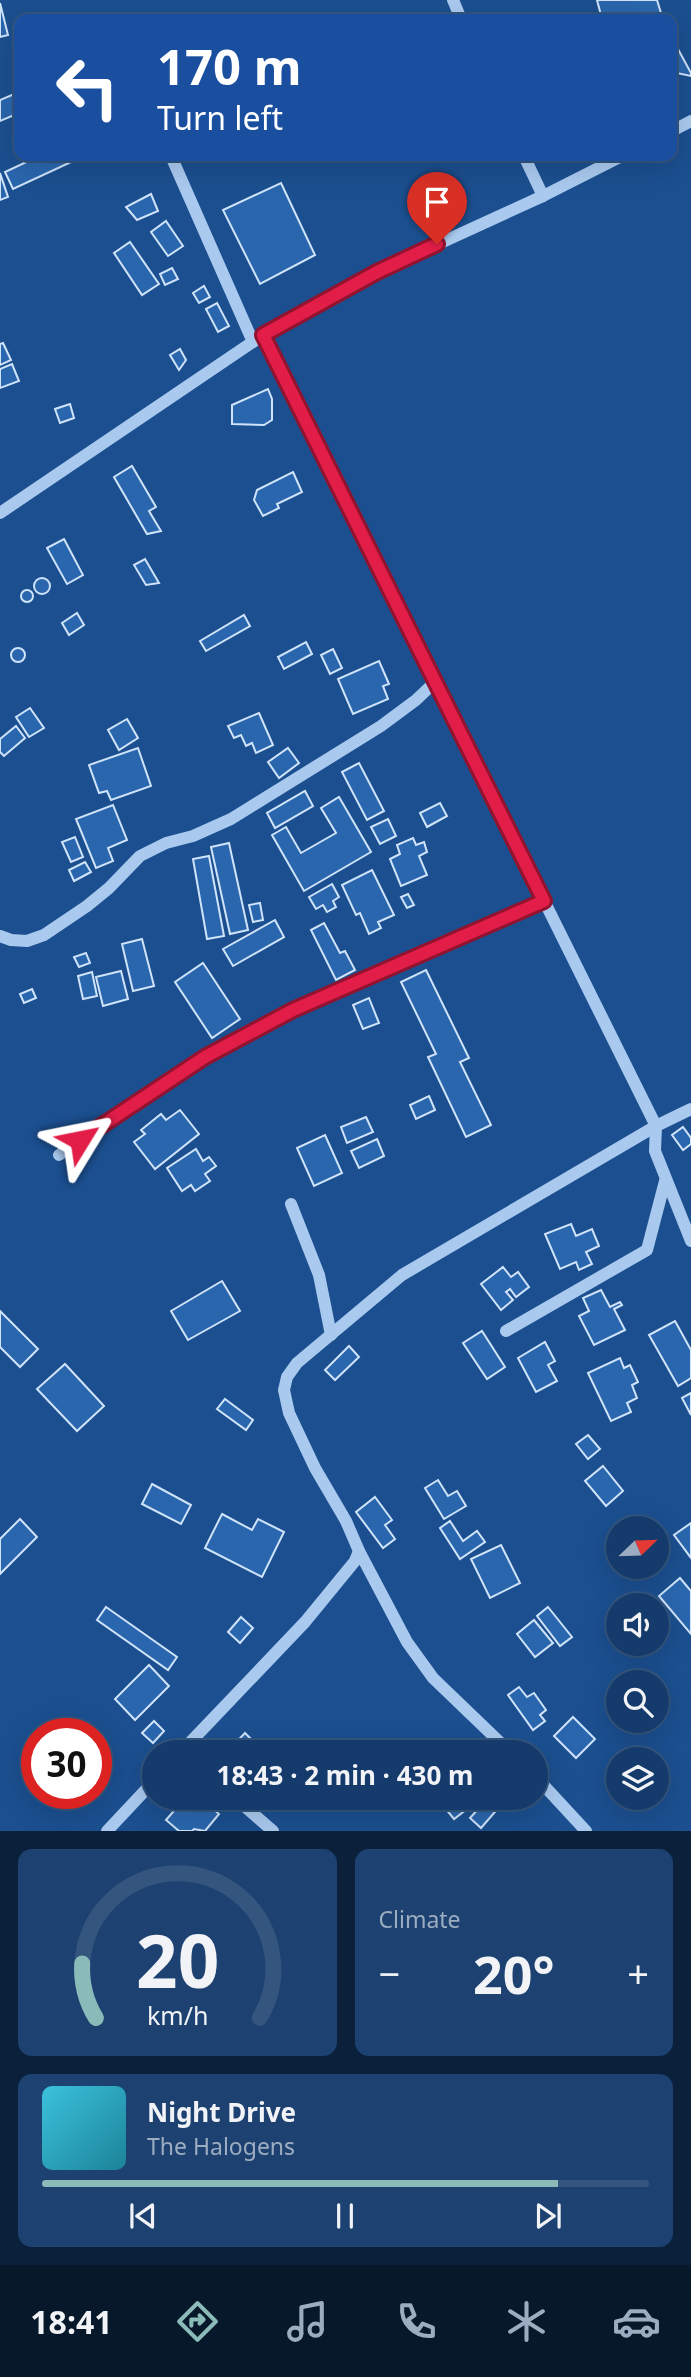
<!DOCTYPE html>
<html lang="en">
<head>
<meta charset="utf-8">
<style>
  :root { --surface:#143b6b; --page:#1d4271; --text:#f1f3f6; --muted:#9dadc1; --line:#33557e; --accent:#8bbbb9 }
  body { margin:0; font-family:"Noto Sans",sans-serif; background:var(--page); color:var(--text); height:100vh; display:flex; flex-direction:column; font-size:26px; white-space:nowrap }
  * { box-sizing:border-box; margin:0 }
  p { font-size:23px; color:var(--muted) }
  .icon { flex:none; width:38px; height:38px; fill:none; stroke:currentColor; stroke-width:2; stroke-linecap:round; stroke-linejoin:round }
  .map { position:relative; height:1831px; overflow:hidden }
  .side { display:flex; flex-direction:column; gap:18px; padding:18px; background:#0b203b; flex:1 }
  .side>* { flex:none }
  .banner { position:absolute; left:14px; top:14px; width:663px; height:147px; border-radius:14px; box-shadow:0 7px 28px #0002,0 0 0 2px var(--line); background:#1a4fa0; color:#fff; overflow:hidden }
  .needle { width:46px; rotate:67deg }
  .tools { position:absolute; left:606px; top:1516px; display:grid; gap:14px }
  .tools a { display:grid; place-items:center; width:63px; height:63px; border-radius:50%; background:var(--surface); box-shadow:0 7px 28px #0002,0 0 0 2px var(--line); font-size:35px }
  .speed { position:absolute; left:21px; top:1718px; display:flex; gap:14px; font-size:35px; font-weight:700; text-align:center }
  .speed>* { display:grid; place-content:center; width:91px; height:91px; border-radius:50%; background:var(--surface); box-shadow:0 7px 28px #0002,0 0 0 2px var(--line); line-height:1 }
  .speed .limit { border:10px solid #d22; background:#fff; color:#111 }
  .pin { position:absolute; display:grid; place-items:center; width:60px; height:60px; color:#fff; margin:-72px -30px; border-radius:50% 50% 50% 0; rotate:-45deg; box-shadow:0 0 7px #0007 }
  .pin .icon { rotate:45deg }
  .me { position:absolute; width:77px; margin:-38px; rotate:55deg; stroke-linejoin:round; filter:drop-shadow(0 0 5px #0008) }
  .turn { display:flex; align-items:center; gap:24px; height:147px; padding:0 28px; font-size:32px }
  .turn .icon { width:91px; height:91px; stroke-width:2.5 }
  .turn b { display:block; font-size:49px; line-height:60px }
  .big { font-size:52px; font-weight:700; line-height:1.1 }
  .side .card { flex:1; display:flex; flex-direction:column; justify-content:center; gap:10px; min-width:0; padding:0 24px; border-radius:14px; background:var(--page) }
  .side .dial { align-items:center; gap:0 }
  .dial svg { height:182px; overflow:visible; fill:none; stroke:var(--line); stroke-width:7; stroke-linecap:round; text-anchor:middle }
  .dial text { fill:var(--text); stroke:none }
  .song { display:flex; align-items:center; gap:21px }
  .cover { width:84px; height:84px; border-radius:10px; background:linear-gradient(135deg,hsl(190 70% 55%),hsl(190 70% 35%)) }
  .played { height:7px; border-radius:4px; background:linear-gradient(90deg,var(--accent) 85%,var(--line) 85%) }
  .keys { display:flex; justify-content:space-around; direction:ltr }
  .heat { display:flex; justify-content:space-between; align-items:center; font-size:38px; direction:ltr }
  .side .tiles { flex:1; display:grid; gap:18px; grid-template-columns:1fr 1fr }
  .card:last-child { grid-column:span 2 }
  .trip { position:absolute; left:142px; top:1740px; width:406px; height:70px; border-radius:35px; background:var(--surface); box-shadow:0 7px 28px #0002,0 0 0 2px var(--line); font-weight:700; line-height:70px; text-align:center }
  .tab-bar { display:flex; height:112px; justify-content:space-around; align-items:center; background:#08182b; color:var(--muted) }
  .tab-bar .icon { width:49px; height:49px }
  .tab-bar .selected { color:var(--accent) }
  .tab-bar b { font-size:32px; color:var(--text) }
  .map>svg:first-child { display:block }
</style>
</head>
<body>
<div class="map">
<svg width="691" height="1831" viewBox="0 0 691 1831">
  <rect width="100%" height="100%" fill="#1b4f8f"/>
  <!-- building -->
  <g fill="#2a66ad" stroke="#cfe3fa" stroke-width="2">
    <path d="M597,0H657L661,13L638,19H602Z"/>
    <path d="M0,3L8,35L0,37Z"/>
    <path d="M672,38L691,73V76L672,72Z"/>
    <path d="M19,92V113L0,121V100Z"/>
    <path d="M39,156H84L13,189L5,172Z"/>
    <path d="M0,173L8,197L0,200Z"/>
    <path d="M281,183L315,255L260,284L223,210Z"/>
    <path d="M151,194L158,211L137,220L126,207Z"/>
    <path d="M166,221L183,246L168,256L151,232Z"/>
    <path d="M130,242L159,284L142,295L114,253Z"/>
    <path d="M172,268L178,279L165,285L160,274Z"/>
    <path d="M204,286L210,297L199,303L193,293Z"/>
    <path d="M217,303L229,326L218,332L206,309Z"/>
    <path d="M3,343L11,360L0,365V344Z"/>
    <path d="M180,349L186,360L179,370L170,355Z"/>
    <path d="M12,364L19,381L0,388V369Z"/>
    <path d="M268,389L272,399V420L264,425L232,424V405Z"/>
    <path d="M70,404L74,418L60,423L55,409Z"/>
    <path d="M132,466L156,507L149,511L161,531L147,534L114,477Z"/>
    <path d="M293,472L302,492L277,504L279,508L263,516L254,500L257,490Z"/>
    <path d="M64,539L83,575L67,584L47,548Z"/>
    <path d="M145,559L159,583L146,585L134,565Z"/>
    <circle cx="42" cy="586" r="8"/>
    <circle cx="27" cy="596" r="6"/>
    <path d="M77,613L84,625L69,635L62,623Z"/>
    <path d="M244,615L250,626L206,651L200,641Z"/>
    <path d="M306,642L312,654L284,669L278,657Z"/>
    <circle cx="18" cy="655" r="7"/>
    <path d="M333,649L342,668L330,674L321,655Z"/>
    <path d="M379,661L389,684L383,686L388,699L353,714L338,679Z"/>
    <path d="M30,708L44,728L29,737L16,717Z"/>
    <path d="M259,713L273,745L256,753L252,743L246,746L241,735L234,738L228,726Z"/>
    <path d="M127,719L138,738L119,750L108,730Z"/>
    <path d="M16,726L25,738L4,756L0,752V739Z"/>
    <path d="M138,748L151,786L111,800L107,791L99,793L89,765Z"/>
    <path d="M288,748L299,763L279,778L268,762Z"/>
    <path d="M359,763L384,811L367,820L342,772Z"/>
    <path d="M305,791L313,806L275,828L267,813Z"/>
    <path d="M339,797L371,852L304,891L272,835L286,827L301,853L336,833L321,808Z"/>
    <path d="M440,803L447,816L427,827L420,813Z"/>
    <path d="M113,805L127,840L108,848L113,861L96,868L76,819Z"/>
    <path d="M388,819L396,836L380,844L371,827Z"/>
    <path d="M75,837L83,857L71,862L62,842Z"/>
    <path d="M413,838L416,845L424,842L427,852L419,856L427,875L401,886L390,859L400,854L397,845Z"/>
    <path d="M229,843L248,930L230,934L211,847Z"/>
    <path d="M209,856L224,936L207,939L193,859Z"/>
    <path d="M85,862L91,872L74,881L69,870Z"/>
    <path d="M372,870L394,915L378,922L381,928L369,934L360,913L356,915L342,885Z"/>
    <path d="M332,884L339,897L333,901L336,907L327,912L323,905L316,909L309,897Z"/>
    <path d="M408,894L414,905L407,908L401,897Z"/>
    <path d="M260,903L263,920L253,922L249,905Z"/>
    <path d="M275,920L284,937L233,966L223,949Z"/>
    <path d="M324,923L340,953L345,951L355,970L336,980L311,930Z"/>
    <path d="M142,939L154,986L133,991L122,944Z"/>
    <path d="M86,953L90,963L79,967L74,957Z"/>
    <path d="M203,963L240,1019L212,1038L175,982Z"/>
    <path d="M426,970L469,1058L460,1062L491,1125L466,1137L428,1057L436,1054L401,982Z"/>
    <path d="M121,971L128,999L103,1006L96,977Z"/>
    <path d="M92,972L97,996L83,999L78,976Z"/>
    <path d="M32,989L36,998L24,1003L20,994Z"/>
    <path d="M369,998L379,1023L363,1029L353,1005Z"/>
    <path d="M429,1096L435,1110L416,1119L410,1105Z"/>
    <path d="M180,1110L199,1134L155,1169L134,1142L145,1134L141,1130L161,1114L166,1120Z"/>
    <path d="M366,1117L373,1132L347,1143L341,1127Z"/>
    <path d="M683,1127L691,1138V1144L683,1150L672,1135Z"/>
    <path d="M325,1135L342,1173L314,1186L297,1148Z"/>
    <path d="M377,1139L384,1156L359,1168L351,1151Z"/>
    <path d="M196,1149L203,1161L209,1157L216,1166L205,1174L210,1181L195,1191L191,1185L182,1191L167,1168Z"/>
    <path d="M571,1224L576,1236L592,1229L599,1246L586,1252L592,1264L579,1270L576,1262L560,1269L545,1234Z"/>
    <path d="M503,1267L511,1277L518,1272L529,1287L516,1297L510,1289L506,1292L513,1300L501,1310L481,1284Z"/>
    <path d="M222,1281L240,1311L188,1340L171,1311Z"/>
    <path d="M601,1290L610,1307L620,1302L622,1305L614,1309L625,1330L594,1345L579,1316L589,1311L583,1298Z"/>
    <path d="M0,1311L38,1349L20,1367L0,1347Z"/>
    <path d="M675,1321L691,1350V1378L678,1386L649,1335Z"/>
    <path d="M482,1331L505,1367L487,1379L463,1343Z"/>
    <path d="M545,1342L555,1361L548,1365L557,1381L536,1392L518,1358Z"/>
    <path d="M349,1346L359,1357L335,1380L325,1370Z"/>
    <path d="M620,1358L624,1368L630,1365L638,1382L632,1385L637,1398L627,1403L631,1412L611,1421L588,1373Z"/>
    <path d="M65,1364L104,1406L77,1431L37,1389Z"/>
    <path d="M691,1393V1415L682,1398Z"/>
    <path d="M225,1399L253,1420L246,1430L217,1409Z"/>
    <path d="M588,1435L600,1449L588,1459L576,1444Z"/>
    <path d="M603,1466L623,1491L606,1506L585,1481Z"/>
    <path d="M438,1480L448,1496L457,1491L466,1506L444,1519L425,1488Z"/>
    <path d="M152,1484L191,1505L181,1524L142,1504Z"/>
    <path d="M375,1497L392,1520L385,1525L395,1539L383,1548L356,1512Z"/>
    <path d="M222,1514L252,1530L258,1519L284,1532L262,1577L205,1548Z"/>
    <path d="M20,1519L37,1537L0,1574V1539Z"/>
    <path d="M450,1521L463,1541L477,1531L485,1542L460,1559L440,1528Z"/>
    <path d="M691,1523V1558L674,1535Z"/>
    <path d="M501,1545L520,1583L490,1598L471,1559Z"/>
    <path d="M680,1578L691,1591V1634L659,1596Z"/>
    <path d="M106,1607L177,1657L168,1670L97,1620Z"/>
    <path d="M548,1607L572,1637L560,1646L537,1616Z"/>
    <path d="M241,1617L253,1628L240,1643L228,1632Z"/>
    <path d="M534,1620L553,1643L535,1657L517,1634Z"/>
    <path d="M149,1665L169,1686L135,1720L115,1699Z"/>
    <path d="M519,1687L527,1697L534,1693L546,1710L540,1715L545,1721L533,1730L508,1695Z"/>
    <path d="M573,1717L595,1739L576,1758L554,1736Z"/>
    <path d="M154,1721L164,1731L153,1743L142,1733Z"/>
    <path d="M245,1733L264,1752H227Z"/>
    <path d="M186,1797H199L219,1814L205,1831L194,1829L192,1831H179L166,1820Z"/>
    <path d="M436,1797H457L467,1809L454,1819Z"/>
    <path d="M489,1797H493L501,1805L481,1828L470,1818Z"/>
  </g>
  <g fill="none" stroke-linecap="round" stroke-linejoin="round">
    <!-- minor -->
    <g stroke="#a9c9ee" stroke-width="12">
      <path d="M453,0L461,19"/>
      <path d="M672,131L691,121"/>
      <path d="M171,156L253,342"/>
      <path d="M524,156L543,196"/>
      <path d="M263,335L656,1126L655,1151L691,1241"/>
      <path d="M0,513L263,335L377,272L543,196L622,156"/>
      <path d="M0,936L11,940L27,941L44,935L87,906L109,888L140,856L166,843L193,836L231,819L381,726L416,700L435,682"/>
      <path d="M59,1155C133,1101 211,1048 294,1010C377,972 461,939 544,901"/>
      <path d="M291,1204L319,1275L331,1335"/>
      <path d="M506,1331L647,1250L665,1181"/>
      <path d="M181,1752L305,1622L355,1561L359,1551"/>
      <path d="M510,1752L433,1678L407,1642L359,1551L346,1521L315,1468L289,1413L284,1390L287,1377L297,1363L402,1275L656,1126L691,1109"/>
      <path d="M536,1777L586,1831"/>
      <path d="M234,1797L273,1831"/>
      <path d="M107,1831L154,1781"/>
    </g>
  </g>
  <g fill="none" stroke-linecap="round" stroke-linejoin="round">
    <defs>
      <path id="route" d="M80,1140L205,1057L293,1010L544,901L263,335L377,272L437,244"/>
    </defs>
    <!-- route casing -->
    <use href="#route" stroke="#92132f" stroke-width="18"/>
    <!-- route -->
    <use href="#route" stroke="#e11d48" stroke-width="12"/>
  </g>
</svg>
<div class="tools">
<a><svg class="needle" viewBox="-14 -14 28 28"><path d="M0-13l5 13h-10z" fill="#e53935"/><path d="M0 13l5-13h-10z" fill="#9dadc1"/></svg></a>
<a><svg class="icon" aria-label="sound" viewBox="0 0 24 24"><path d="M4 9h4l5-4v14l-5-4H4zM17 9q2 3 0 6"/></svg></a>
<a><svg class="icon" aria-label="search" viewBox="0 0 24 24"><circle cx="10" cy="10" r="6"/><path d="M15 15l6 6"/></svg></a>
<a><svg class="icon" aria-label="layers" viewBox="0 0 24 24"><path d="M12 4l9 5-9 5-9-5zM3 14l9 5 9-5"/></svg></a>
</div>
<div class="speed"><div class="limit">30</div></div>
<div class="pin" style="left:437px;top:244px;background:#d93025"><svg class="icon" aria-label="arrive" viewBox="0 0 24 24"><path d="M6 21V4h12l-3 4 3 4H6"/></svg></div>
<svg class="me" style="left:80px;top:1140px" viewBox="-20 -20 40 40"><path d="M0-17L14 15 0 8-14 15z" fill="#e11d48" stroke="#fff" stroke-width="4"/></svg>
<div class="trip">18:43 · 2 min · 430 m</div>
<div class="banner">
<div class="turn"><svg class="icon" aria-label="left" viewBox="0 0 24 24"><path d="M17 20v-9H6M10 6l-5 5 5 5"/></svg><div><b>170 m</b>Turn left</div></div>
</div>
</div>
<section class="side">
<div class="tiles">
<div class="card dial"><svg viewBox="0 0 100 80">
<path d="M14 69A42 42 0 1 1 86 69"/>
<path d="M14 69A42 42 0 0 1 8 45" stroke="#8bbbb9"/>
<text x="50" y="56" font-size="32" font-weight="700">20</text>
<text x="50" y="72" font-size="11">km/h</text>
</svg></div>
<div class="card"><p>Climate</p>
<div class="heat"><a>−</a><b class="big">20°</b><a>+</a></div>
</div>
<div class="card">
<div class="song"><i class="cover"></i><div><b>Night Drive</b><p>The Halogens</p></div></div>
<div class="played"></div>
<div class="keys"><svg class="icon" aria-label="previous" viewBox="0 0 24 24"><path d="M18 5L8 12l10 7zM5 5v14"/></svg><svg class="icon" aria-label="pause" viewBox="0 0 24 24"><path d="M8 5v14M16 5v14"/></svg><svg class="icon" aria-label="next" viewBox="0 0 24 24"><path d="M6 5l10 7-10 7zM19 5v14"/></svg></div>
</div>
</div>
</section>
<nav class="tab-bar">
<b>18:41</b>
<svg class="icon selected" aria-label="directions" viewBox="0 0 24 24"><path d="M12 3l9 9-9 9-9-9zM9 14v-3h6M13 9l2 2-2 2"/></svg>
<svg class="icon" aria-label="music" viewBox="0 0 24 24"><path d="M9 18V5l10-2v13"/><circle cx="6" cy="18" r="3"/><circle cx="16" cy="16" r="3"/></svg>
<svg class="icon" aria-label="phone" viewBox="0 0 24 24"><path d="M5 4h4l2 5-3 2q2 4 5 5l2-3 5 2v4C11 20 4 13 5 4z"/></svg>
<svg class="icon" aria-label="climate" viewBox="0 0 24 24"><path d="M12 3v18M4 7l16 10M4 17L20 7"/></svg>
<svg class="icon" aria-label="car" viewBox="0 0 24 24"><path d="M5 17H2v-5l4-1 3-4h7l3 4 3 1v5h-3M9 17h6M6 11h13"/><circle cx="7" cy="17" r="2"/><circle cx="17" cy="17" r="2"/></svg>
</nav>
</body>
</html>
